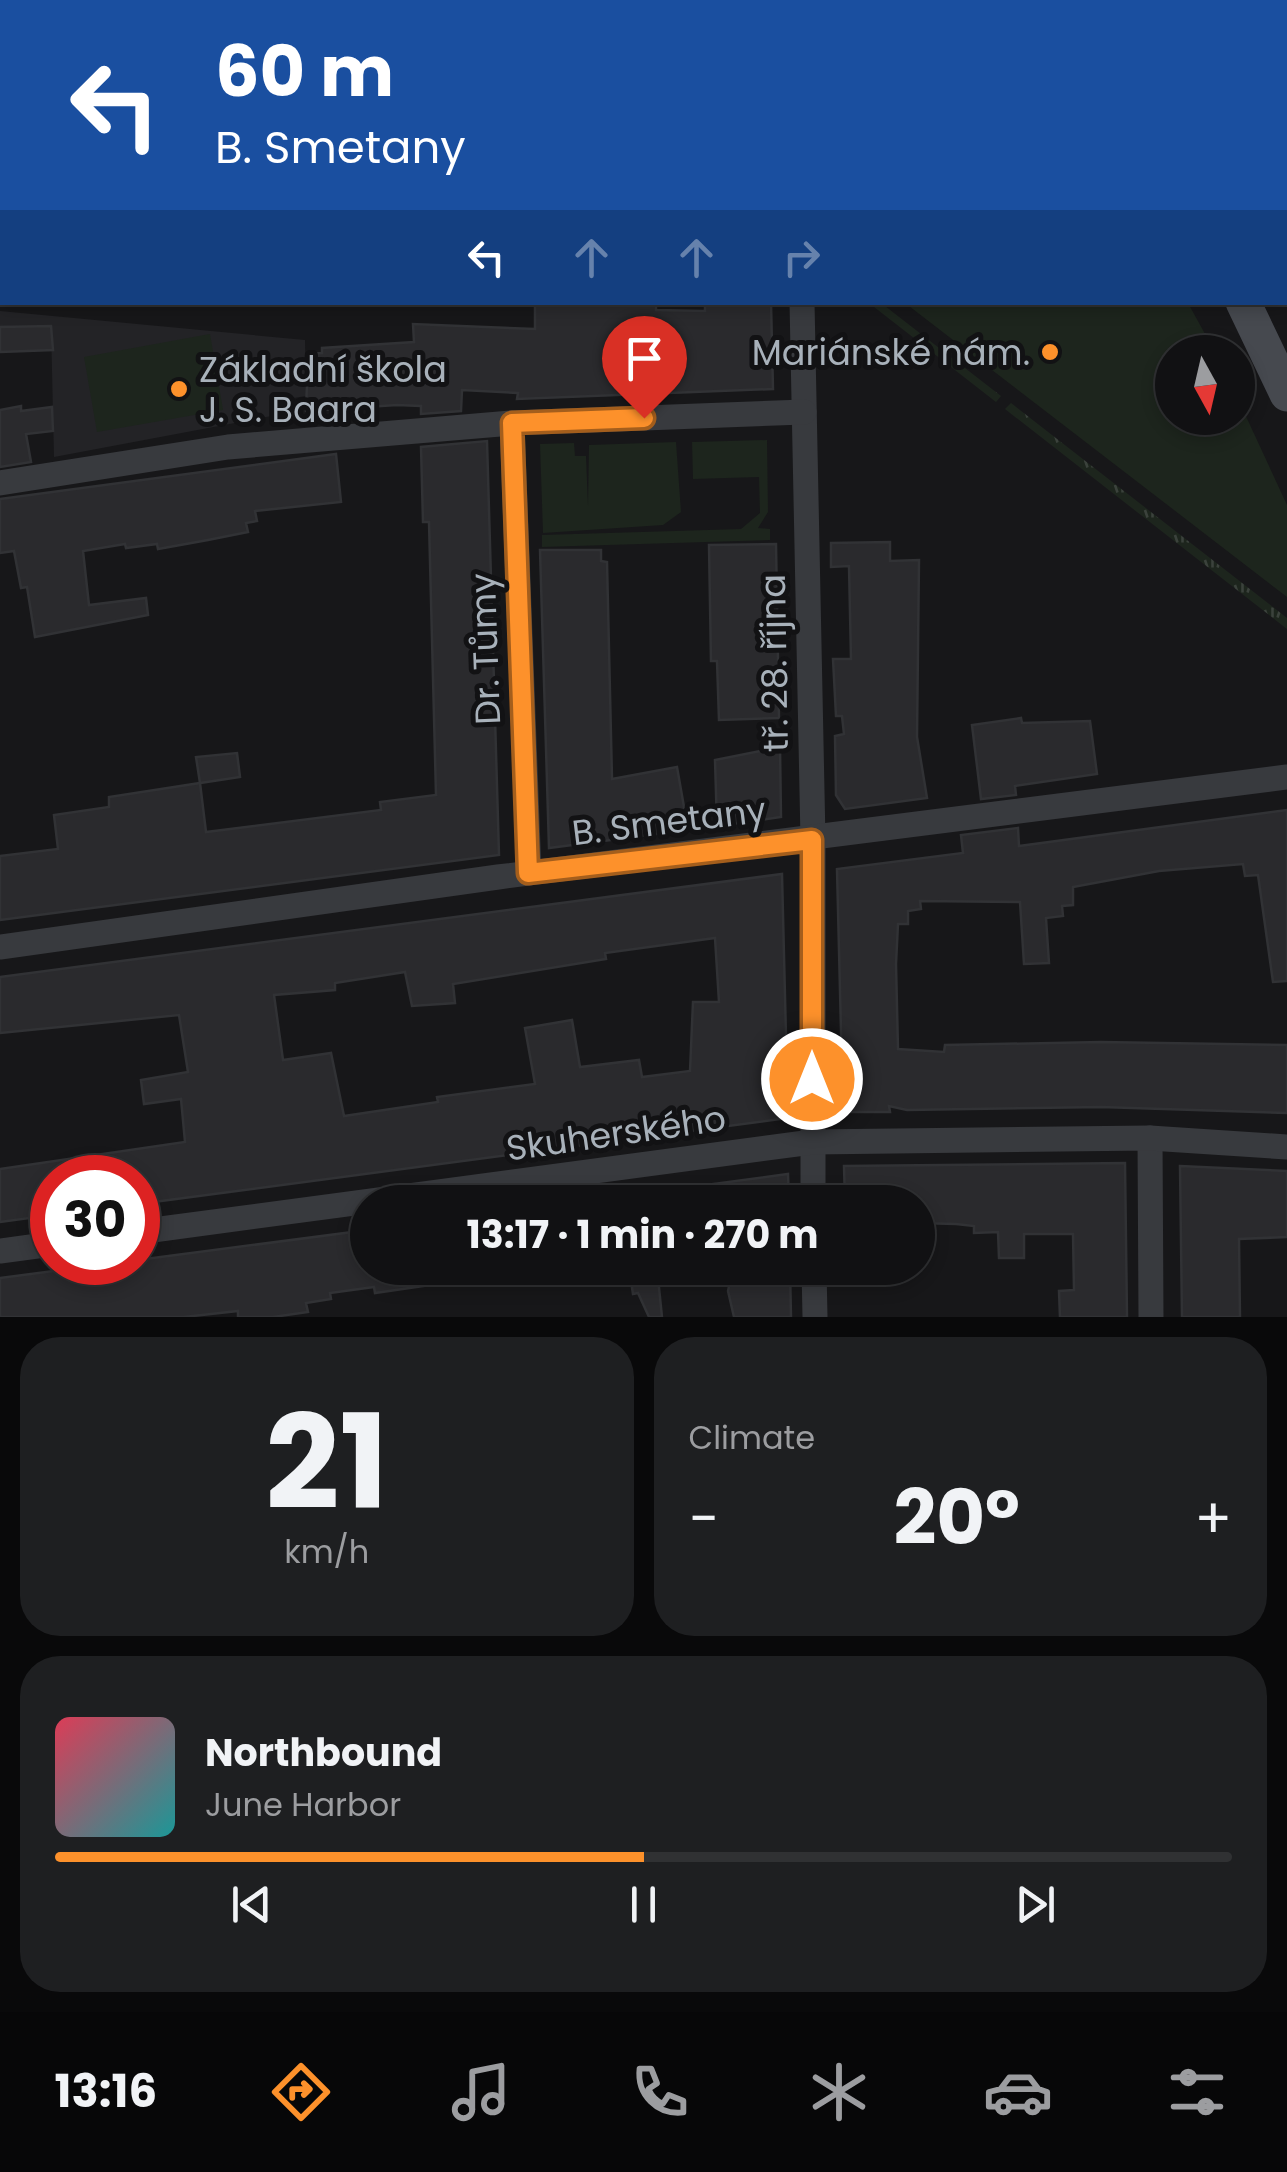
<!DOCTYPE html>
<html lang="en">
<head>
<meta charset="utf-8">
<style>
  :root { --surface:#111113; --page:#1e1f21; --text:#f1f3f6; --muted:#9c9da0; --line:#303133; --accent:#fd912b }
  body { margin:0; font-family:Poppins,sans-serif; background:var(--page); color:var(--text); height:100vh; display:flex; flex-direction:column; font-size:38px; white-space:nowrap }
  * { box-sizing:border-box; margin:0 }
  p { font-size:32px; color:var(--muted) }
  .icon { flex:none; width:55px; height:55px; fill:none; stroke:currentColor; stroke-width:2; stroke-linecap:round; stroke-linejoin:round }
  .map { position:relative; height:1317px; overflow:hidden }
  .drawer { display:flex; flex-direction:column; gap:20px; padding:20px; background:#09090a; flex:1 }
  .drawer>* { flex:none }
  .banner { position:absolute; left:0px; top:0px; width:1288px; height:305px; box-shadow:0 5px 15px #0003,0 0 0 2px var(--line); background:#1a4fa0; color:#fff; overflow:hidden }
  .needle { width:65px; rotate:172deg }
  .controls { position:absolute; left:1155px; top:335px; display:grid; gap:20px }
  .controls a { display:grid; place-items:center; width:100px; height:100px; border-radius:50%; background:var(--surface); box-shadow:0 5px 15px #0003,0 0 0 2px var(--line); font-size:50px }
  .speed { position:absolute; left:30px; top:1155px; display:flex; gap:20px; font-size:50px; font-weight:700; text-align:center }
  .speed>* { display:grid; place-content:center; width:130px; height:130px; border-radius:50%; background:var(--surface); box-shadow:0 5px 15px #0003,0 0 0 2px var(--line); line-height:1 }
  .speed .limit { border:15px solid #d22; background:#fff; color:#111 }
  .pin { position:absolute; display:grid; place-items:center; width:85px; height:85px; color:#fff; margin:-102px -42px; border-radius:50% 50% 50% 0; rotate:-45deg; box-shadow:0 0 10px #0007 }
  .pin .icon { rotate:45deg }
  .me { position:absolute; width:110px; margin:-55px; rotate:0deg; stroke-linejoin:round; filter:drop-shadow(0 0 8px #0008) }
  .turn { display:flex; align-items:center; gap:35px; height:210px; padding:0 50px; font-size:45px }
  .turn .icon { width:130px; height:130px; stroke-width:2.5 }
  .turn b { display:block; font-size:70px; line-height:85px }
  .lanes { display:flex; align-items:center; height:95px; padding:0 50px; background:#0003; justify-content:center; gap:50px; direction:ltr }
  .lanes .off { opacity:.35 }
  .big { font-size:75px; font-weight:700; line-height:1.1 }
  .drawer .tile { flex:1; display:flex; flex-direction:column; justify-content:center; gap:15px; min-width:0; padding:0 35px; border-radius:40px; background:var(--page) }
  .drawer .dial { align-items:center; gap:0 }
  .dial b { font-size:130px; line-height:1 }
  .song { display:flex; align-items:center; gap:30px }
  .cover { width:120px; height:120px; border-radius:15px; background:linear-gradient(135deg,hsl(350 70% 55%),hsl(180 70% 35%)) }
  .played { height:10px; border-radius:5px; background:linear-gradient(90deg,var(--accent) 50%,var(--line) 50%) }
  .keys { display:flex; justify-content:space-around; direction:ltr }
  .heat { display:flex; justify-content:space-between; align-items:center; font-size:55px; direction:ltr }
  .drawer .tiles { flex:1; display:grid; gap:20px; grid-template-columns:1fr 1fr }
  .tile:last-child { grid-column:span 2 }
  .trip { position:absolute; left:350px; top:1185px; width:585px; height:100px; border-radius:50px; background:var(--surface); box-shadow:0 5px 15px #0003,0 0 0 2px var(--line); font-weight:700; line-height:100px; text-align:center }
  .menu { display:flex; height:160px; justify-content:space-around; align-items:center; background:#070708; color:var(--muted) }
  .menu .icon { width:70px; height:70px }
  .menu .current { color:var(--accent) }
  .menu b { font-size:45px; color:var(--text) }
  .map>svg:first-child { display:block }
</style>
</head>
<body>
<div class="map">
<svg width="1287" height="1317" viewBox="0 0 1287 1317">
  <defs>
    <pattern id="grass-tufts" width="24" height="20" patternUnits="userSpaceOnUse" patternTransform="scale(2.5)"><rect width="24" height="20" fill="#1d251d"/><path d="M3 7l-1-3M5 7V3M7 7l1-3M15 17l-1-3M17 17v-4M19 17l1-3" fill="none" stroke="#3b423c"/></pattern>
  </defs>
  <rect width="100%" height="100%" fill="#171719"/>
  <!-- built -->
  <path fill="#232326" d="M0,311L305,340L306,396L275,401L277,415L54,457L51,327H0Z"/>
  <!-- grass -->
  <g fill="url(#grass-tufts)">
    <path d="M869,303H881L1001,396L996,402Z"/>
    <path d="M1011,403L1287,618V629L1005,409Z"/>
  </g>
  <!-- green -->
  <g fill="#1d251d">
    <path d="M905,303H1188L1215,352H1172V418H1238V399L1287,505V597Z"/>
    <path d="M210,334L223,410L97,432L84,357Z"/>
    <path d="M767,440L768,512L758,528L770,529V540L542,547V535L741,529L760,513L759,477L693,479L692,442Z"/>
    <path d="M676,442L681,512L663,525L543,533L540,444L574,443L575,456H586L588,506L589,445Z"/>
  </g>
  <!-- building -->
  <g fill="#2a2a2d" stroke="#313235" stroke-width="2.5" fill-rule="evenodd">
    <path d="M656,302V310L705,311V302H771L773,389L517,399L518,393L462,390L461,411L421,414V406L397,405L306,411L308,354L322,353V348L414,342L413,324L535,329V305Z"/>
    <path d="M51,326L53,350L0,352V327Z"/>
    <path d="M21,406V411L52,407L53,431L26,434L31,462L0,467V410Z"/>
    <path d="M487,441L499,855L0,920V856L58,849L54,815L109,807V797L200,783L206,832L381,810L380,802L436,795L429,522H423L421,447Z"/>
    <path d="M336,454L341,502L255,511L257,521L246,523L248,532L208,540L158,549L157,544L126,548L125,544L83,551L89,605L146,598L148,615L35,637L27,587L21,588L14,551L0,553V499Z"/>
    <path d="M890,542V561L919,560L917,737L927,798L845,809L836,795L835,736L844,734L842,716H836L833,659H851L849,566L831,567V543Z"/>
    <path d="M776,544L779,718L719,720L717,661H711L709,545Z"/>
    <path d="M540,550H601V561L607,562L612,779L677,767L688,830L549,848Z"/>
    <path d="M1021,718L1022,723L1090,721L1097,774L1015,786L1016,795L981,799L972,725Z"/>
    <path d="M780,747L781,817L717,826L715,760Z"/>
    <path d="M237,753L240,777L200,783L196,757Z"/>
    <path d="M1287,810V981L1273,982L1258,875L1245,876L1243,864L1159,871L1073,887V905L1062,906L1063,916L1046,918L1049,963L1024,964L1020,902L920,901L921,909L908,911V924H898L896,964L898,1049L944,1052L945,1045L1101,1042L1287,1045V1113L1101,1107L907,1110L889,1106L890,1112H843L837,869L963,853L961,835L1018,828L1019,846Z"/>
    <path d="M782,874L788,1118L138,1204V1178H52V1215L0,1222V1169L185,1142L181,1099L144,1104L141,1080L188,1072L179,1015L0,1033V977ZM715,938L719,1002H693L690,1071L642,1077L639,1060L580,1067L572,1020L525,1028L535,1084L437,1097L438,1102L344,1116L331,1053L283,1060L274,995L335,990V983L405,972L412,1006L455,1003L453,984L606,959L605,953Z"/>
    <path d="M1125,1163L1127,1317H1060L1059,1291L1074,1290L1073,1234H1024V1258H999L998,1232L974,1233V1226L956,1224L918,1223V1202H845L844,1166Z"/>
    <path d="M1180,1166L1287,1171V1237L1239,1239L1240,1317H1182Z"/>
    <path d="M788,1174L789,1202H684L683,1188Z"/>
    <path d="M368,1230V1268H457L458,1281L375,1293L374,1287L330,1293L331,1299L306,1303L308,1312L273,1317H238V1311L184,1317H0V1278Z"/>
    <path d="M629,1268H657L662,1317H649L638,1293L633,1294Z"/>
    <path d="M733,1268H790L791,1317H734L728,1291Z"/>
  </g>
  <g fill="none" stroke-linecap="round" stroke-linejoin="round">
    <!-- street -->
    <g stroke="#383a3e" stroke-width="25">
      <path d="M501,0V2"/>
      <path d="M760,0V2"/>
      <path d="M0,121H2"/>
      <path d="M802,302L813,840V1202"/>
      <path d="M512,423L529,873"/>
      <path d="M0,483L228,447L512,423L804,412"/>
      <path d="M0,947L498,877L1287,777"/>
      <path d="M1150,1138L1151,1317"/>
      <path d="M138,1232L812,1142L1150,1138L1287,1147"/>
      <path d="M0,1251L52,1244"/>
      <path d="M814,1268L815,1317"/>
    </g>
    <!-- secondary -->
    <g stroke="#46494f" stroke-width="35">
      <path d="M693,0L699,2"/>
      <path d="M1030,2L1036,0"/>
      <path d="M1101,2L1102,0"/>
      <path d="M1285,278L1287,282"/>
      <path d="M1243,302L1287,394"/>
    </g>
  </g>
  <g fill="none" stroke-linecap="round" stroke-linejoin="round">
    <defs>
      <path id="route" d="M644,418L512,423L528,873L812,840V1079"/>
    </defs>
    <!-- route casing -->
    <use href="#route" stroke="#a45e1c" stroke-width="25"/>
    <!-- route -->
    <use href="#route" stroke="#fd912b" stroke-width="18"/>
  </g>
  <!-- markers -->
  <g fill="#fd912b" stroke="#121214" stroke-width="4">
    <circle cx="1050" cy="352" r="10"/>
    <circle cx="179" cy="389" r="10"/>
  </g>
  <g text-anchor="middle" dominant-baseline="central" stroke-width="10" stroke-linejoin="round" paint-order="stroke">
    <!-- poi labels -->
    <g font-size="35" fill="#a8b1ba" stroke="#121214" text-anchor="end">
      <text x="1030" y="352">Mariánské nám.</text>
      <text x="199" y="369" text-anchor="start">Základní škola<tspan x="199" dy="40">J. S. Baara</tspan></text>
    </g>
    <!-- street labels -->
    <g font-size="35" fill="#a8b1ba" stroke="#121214">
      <text transform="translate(485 649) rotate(-92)">Dr. Tůmy</text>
      <text transform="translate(774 663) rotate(-91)">tř. 28. října</text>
      <text transform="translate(669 821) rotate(-7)">B. Smetany</text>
      <text transform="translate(616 1133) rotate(-8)">Skuherského</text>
    </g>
  </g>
</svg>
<div class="controls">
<a><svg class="needle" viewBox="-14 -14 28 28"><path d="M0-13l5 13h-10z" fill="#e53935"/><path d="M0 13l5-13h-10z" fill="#9c9da0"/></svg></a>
</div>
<div class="speed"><div class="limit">30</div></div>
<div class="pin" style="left:644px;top:418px;background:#d93025"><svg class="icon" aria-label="arrive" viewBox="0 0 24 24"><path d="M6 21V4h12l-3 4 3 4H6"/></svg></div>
<svg class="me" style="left:812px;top:1079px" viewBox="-20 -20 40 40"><circle r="17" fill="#fd912b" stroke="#fff" stroke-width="3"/><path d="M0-11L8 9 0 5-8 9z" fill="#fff"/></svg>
<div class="trip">13:17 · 1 min · 270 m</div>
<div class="banner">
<div class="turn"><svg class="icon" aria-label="left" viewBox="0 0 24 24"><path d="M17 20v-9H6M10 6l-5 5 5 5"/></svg><div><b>60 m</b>B. Smetany</div></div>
<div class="lanes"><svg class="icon" aria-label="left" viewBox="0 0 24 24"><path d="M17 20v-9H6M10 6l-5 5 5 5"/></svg><svg class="icon off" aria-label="ahead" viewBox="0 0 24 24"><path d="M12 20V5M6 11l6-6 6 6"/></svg><svg class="icon off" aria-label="ahead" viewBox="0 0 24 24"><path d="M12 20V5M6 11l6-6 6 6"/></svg><svg class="icon off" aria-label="right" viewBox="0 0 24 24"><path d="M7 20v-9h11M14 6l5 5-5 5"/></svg></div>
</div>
</div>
<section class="drawer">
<div class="tiles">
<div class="tile dial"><b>21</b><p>km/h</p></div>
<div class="tile"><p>Climate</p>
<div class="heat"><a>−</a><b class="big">20°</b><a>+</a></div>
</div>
<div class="tile">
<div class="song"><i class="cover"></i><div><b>Northbound</b><p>June Harbor</p></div></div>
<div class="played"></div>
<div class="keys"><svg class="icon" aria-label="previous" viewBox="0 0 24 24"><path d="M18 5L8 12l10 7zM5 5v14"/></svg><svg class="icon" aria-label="pause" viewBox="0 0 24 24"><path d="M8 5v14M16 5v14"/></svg><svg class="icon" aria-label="next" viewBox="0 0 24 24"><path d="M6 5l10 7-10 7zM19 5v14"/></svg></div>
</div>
</div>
</section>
<nav class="menu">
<b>13:16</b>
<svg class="icon current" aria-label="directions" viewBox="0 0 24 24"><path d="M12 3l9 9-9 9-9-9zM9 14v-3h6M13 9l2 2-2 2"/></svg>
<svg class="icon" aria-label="music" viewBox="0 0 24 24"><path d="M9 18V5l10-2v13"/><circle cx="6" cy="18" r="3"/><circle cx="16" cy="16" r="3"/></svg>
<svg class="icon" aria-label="phone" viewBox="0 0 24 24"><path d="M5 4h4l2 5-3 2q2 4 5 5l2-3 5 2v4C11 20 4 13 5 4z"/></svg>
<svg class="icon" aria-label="climate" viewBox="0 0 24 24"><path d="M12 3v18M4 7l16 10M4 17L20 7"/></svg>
<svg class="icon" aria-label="car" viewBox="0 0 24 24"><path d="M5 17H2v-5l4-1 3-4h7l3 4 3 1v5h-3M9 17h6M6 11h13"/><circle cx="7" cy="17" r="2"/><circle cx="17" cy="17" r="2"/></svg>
<svg class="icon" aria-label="filters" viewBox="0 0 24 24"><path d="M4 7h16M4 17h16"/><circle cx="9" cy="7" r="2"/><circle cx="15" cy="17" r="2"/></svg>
</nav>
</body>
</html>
